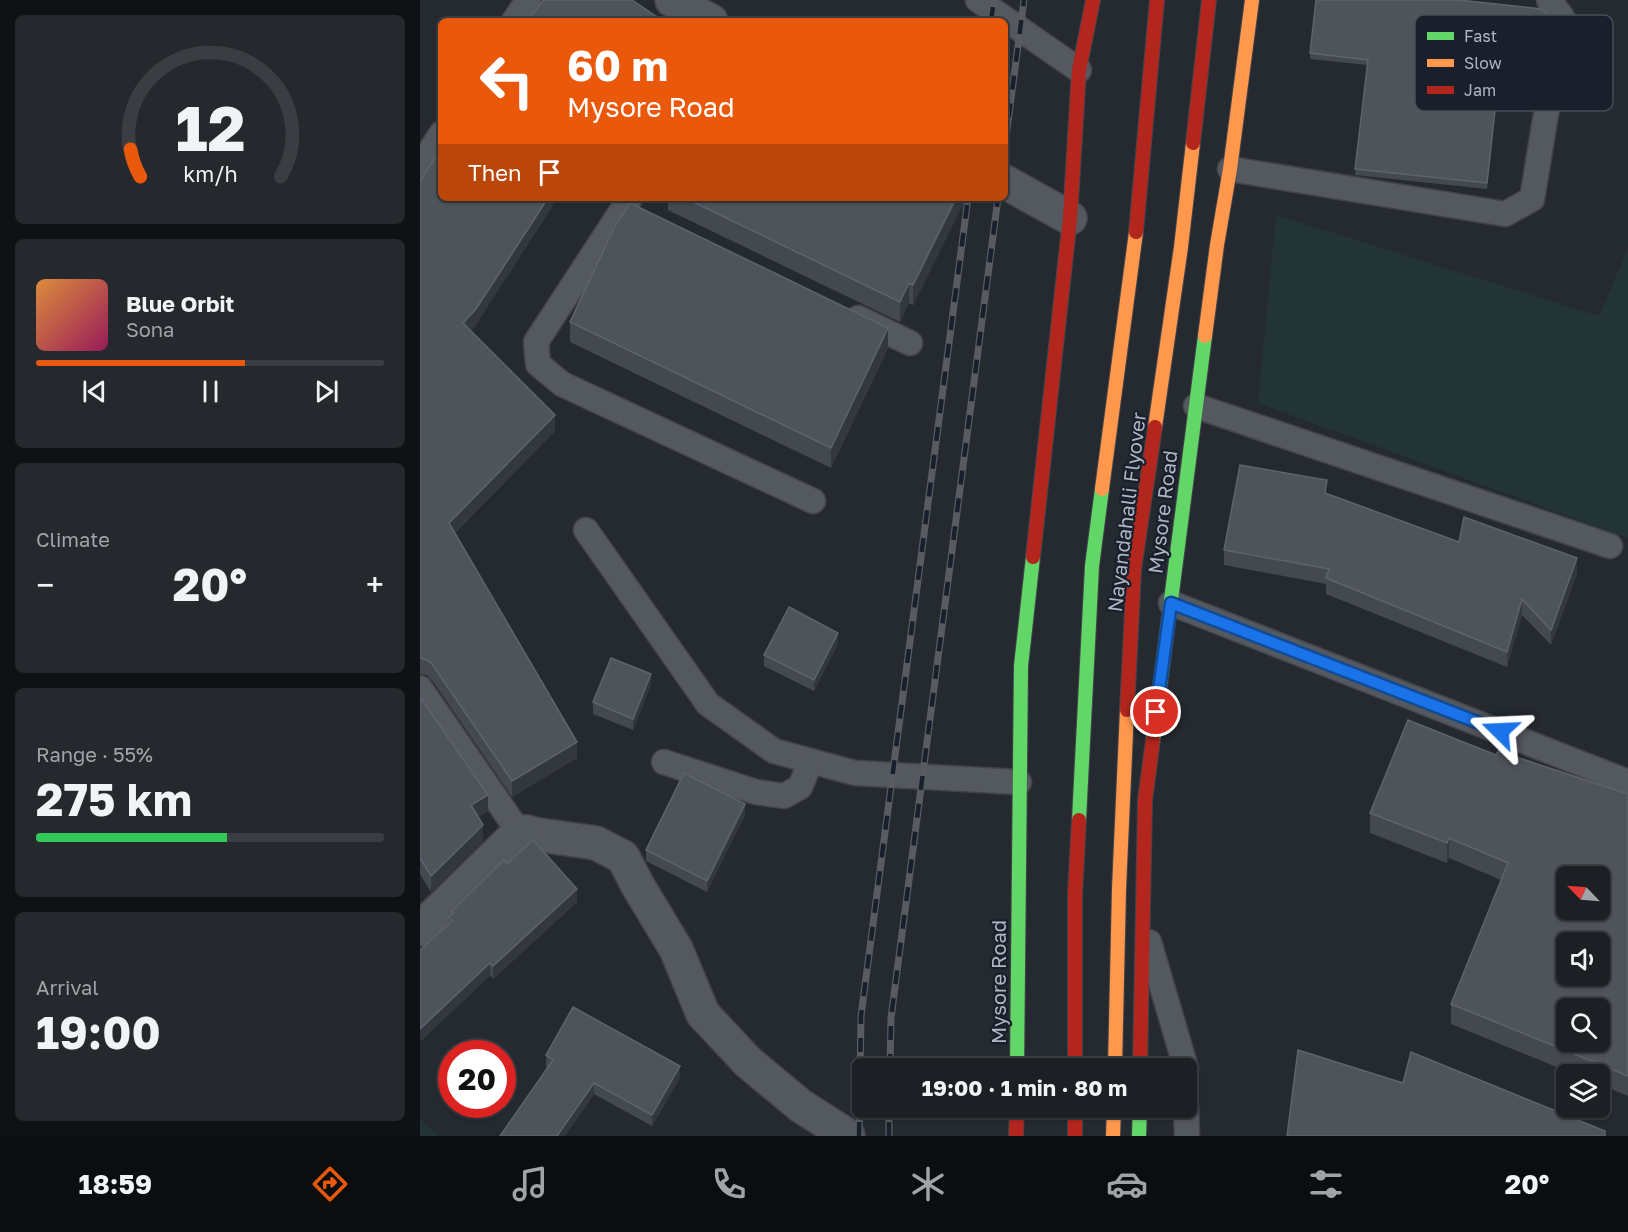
<!DOCTYPE html>
<html lang="en">
<head>
<meta charset="utf-8">
<style>
  :root { --surface:#1c2025; --page:#25282d; --text:#f1f3f6; --muted:#a0a3a7; --line:#3a3e42; --accent:#ea580c }
  body { margin:0; font-family:"Golos Text",sans-serif; background:var(--page); color:var(--text); height:100vh; display:flex; flex-direction:column; font-size:22px; white-space:nowrap }
  * { box-sizing:border-box; margin:0 }
  p { font-size:20px; color:var(--muted) }
  .icon { flex:none; width:33px; height:33px; fill:none; stroke:currentColor; stroke-width:2; stroke-linecap:round; stroke-linejoin:round }
  .map { position:relative; flex:1; overflow:hidden }
  .sheet { display:flex; flex-direction:column; gap:15px; padding:15px; background:#0f1214; width:420px }
  .sheet>* { flex:none }
  .hud { position:absolute; left:18px; top:18px; width:570px; height:183px; border-radius:9px; box-shadow:0 2px 4px #0004,0 0 0 2px var(--line); background:#ea580c; color:#fff; overflow:hidden }
  .needle { width:39px; rotate:295deg }
  .fabs { position:absolute; left:1136px; top:866px; display:grid; gap:12px }
  .fabs a { display:grid; place-items:center; width:54px; height:54px; border-radius:9px; background:var(--surface); box-shadow:0 2px 4px #0004,0 0 0 2px var(--line); font-size:30px }
  .speed { position:absolute; left:18px; top:1040px; display:flex; gap:12px; font-size:30px; font-weight:700; text-align:center }
  .speed>* { display:grid; place-content:center; width:78px; height:78px; border-radius:50%; background:var(--surface); box-shadow:0 2px 4px #0004,0 0 0 2px var(--line); line-height:1 }
  .speed .limit { border:9px solid #d22; background:#fff; color:#111 }
  .pin { position:absolute; display:grid; place-items:center; width:51px; height:51px; color:#fff; margin:-26px; border:3px solid #fff; border-radius:50%; box-shadow:0 2px 6px #0007 }
  .me { position:absolute; width:66px; margin:-33px; rotate:291deg; stroke-linejoin:round; filter:drop-shadow(0 0 4px #0008) }
  .turn { display:flex; align-items:center; gap:21px; height:126px; padding:0 30px; font-size:27px }
  .turn .icon { width:78px; height:78px; stroke-width:2.5 }
  .turn b { display:block; font-size:42px; line-height:51px }
  .then { display:flex; align-items:center; height:57px; padding:0 30px; background:#0003; gap:12px; font-size:22px }
  .big { font-size:45px; font-weight:700; line-height:1.1 }
  .sheet .widget { flex:1; display:flex; flex-direction:column; justify-content:center; gap:9px; min-width:0; padding:0 21px; border-radius:9px; background:var(--page) }
  .sheet .dial { align-items:center; gap:0 }
  .dial svg { height:156px; overflow:visible; fill:none; stroke:var(--line); stroke-width:7; stroke-linecap:round; text-anchor:middle }
  .dial text { fill:var(--text); stroke:none }
  .song { display:flex; align-items:center; gap:18px }
  .cover { width:72px; height:72px; border-radius:9px; background:linear-gradient(135deg,hsl(30 70% 55%),hsl(330 70% 35%)) }
  .played { height:6px; border-radius:3px; background:linear-gradient(90deg,var(--accent) 60%,var(--line) 60%) }
  .keys { display:flex; justify-content:space-around; direction:ltr }
  .heat { display:flex; justify-content:space-between; align-items:center; font-size:33px; direction:ltr }
  .charge { height:9px; border-radius:4px; background:linear-gradient(90deg,#34c759 55%,var(--line) 0) }
  .trip { position:absolute; left:432px; top:1058px; width:345px; height:60px; border-radius:9px; background:var(--surface); box-shadow:0 2px 4px #0004,0 0 0 2px var(--line); font-weight:700; line-height:60px; text-align:center }
  .tabs { display:flex; height:96px; justify-content:space-around; align-items:center; background:#0b0d0f; color:var(--muted) }
  .tabs .icon { width:42px; height:42px }
  .tabs .current { color:var(--accent) }
  .tabs b { font-size:27px; color:var(--text) }
  main { display:flex; flex:1; min-height:0 }
  .map>svg:first-child { display:block }
</style>
</head>
<body>
<main>
<section class="sheet">
<div class="widget dial"><svg viewBox="0 0 100 80">
<path d="M14 69A42 42 0 1 1 86 69"/>
<path d="M14 69A42 42 0 0 1 9 55" stroke="#ea580c"/>
<text x="50" y="56" font-size="32" font-weight="700">12</text>
<text x="50" y="72" font-size="11">km/h</text>
</svg></div>
<div class="widget">
<div class="song"><i class="cover"></i><div><b>Blue Orbit</b><p>Sona</p></div></div>
<div class="played"></div>
<div class="keys"><svg class="icon" aria-label="previous" viewBox="0 0 24 24"><path d="M18 5L8 12l10 7zM5 5v14"/></svg><svg class="icon" aria-label="pause" viewBox="0 0 24 24"><path d="M8 5v14M16 5v14"/></svg><svg class="icon" aria-label="next" viewBox="0 0 24 24"><path d="M6 5l10 7-10 7zM19 5v14"/></svg></div>
</div>
<div class="widget"><p>Climate</p>
<div class="heat"><a>−</a><b class="big">20°</b><a>+</a></div>
</div>
<div class="widget"><p>Range · 55%</p><b class="big">275 km</b><div class="charge"></div></div>
<div class="widget"><p>Arrival</p><b class="big">19:00</b></div>
</section>
<div class="map">
<svg width="1208" height="1136" viewBox="0 0 1208 1136">
  <rect width="100%" height="100%" fill="#252a31"/>
  <!-- green -->
  <g fill="#233437">
    <path d="M856,215L1179,316L1208,248V538L838,403Z"/>
    <path d="M0,1119L19,1136H0Z"/>
  </g>
  <g fill="none" stroke-linecap="round" stroke-linejoin="round">
    <defs>
      <g id="lane">
        <path d="M558,0L659,70"/>
        <path d="M94,21L108,0"/>
        <path d="M0,167L21,134"/>
        <path d="M810,169L1085,214L1112,199L1142,17L1129,0"/>
        <path d="M210,198L116,342L118,364L142,384L393,501"/>
        <path d="M438,318L490,343"/>
        <path d="M776,406L1190,546"/>
        <path d="M166,530L288,704L354,751L435,773L599,782"/>
        <path d="M751,603L1208,782"/>
        <path d="M0,688L99,832"/>
        <path d="M244,762L336,792L364,796L380,787L391,761"/>
        <path d="M729,942L766,1068"/>
        <path d="M766,1107L767,1136"/>
      </g>
      <g id="street">
        <path d="M252,0L291,21"/>
        <path d="M585,182L650,218"/>
        <path d="M99,832L176,843L203,857L218,886L256,949L283,1014L328,1062L381,1106L428,1136"/>
        <path d="M0,929L99,832H107"/>
      </g>
      <g id="fast">
        <path d="M733,740L785,336"/>
        <path d="M659,820L672,566L682,489"/>
        <path d="M597,1068L601,666L613,557"/>
        <path d="M719,1136L720,1107"/>
      </g>
      <g id="slow">
        <path d="M785,336L797,245L810,169L832,0"/>
        <path d="M735,427L761,247L773,143"/>
        <path d="M682,489L716,232"/>
        <path d="M695,1068L699,889L707,710"/>
        <path d="M693,1136L694,1107"/>
      </g>
      <g id="jam">
        <path d="M773,143L789,0"/>
        <path d="M716,232L737,0"/>
        <path d="M613,557L650,218L659,70L673,0"/>
        <path d="M707,710L714,569L735,427"/>
        <path d="M655,1068V894L659,820"/>
        <path d="M720,1068L725,800L733,740"/>
        <path d="M655,1107V1136"/>
        <path d="M596,1136L597,1107"/>
      </g>
    </defs>
    <!-- lane casing -->
    <use href="#lane" stroke="#41454a" stroke-width="27"/>
    <!-- street casing -->
    <use href="#street" stroke="#41454a" stroke-width="36"/>
    <!-- fast casing -->
    <use href="#fast" stroke="#41454a" stroke-width="16"/>
    <!-- slow casing -->
    <use href="#slow" stroke="#41454a" stroke-width="16"/>
    <!-- jam casing -->
    <use href="#jam" stroke="#41454a" stroke-width="16"/>
    <!-- lane -->
    <use href="#lane" stroke="#54585f" stroke-width="24"/>
    <!-- street -->
    <use href="#street" stroke="#54585f" stroke-width="33"/>
    <!-- fast -->
    <use href="#fast" stroke="#63d668" stroke-width="14"/>
    <!-- slow -->
    <use href="#slow" stroke="#ff974d" stroke-width="14"/>
    <!-- jam -->
    <use href="#jam" stroke="#b3261e" stroke-width="14"/>
    <defs>
      <g id="rail">
        <path d="M571,21L574,0"/>
        <path d="M585,145L604,0"/>
        <path d="M470,1068L471,1018L578,198"/>
        <path d="M439,1136L441,1016L548,198"/>
        <path d="M469,1136V1107"/>
      </g>
    </defs>
    <!-- rail casing -->
    <use href="#rail" stroke="#585c62" stroke-width="7"/>
    <!-- rail -->
    <use href="#rail" stroke="#19202b" stroke-width="4.5" stroke-dasharray="14" stroke-linecap="butt"/>
  </g>
  <!-- wall -->
  <g fill="#44484f">
    <path d="M1127,21L1117,83L1079,79L1067,189L935,175L947,65L890,59V53Z"/>
    <path d="M0,181L56,325L51,331L135,431L35,533L157,758L92,797L12,680L7,675L0,674Z"/>
    <path d="M248,198H546L493,305L489,303L480,322L248,210Z"/>
    <path d="M150,322L468,348L411,468L150,342Z"/>
    <path d="M907,493L1039,542L1157,573L1131,645L1102,615L1087,667L906,594V584L804,565V550Z"/>
    <path d="M418,644L394,691L344,666V655Z"/>
    <path d="M231,685L213,730L173,714V702Z"/>
    <path d="M0,697L68,811L58,817L63,841L11,892L0,874Z"/>
    <path d="M1076,755L1208,794V1096L1179,1084V1074H1154L1031,1024V1004L1081,880L1029,858L1027,863L950,833V813Z"/>
    <path d="M325,815L287,892L226,861V850Z"/>
    <path d="M87,864L157,902L73,979L29,923V917L32,914V911Z"/>
    <path d="M126,1055L260,1078L232,1126L174,1094L145,1136H80L127,1068L126,1067Z"/>
  </g>
  <!-- shaded-wall -->
  <g fill="#33373e">
    <path d="M1127,15V21L1117,83V77Z"/>
    <path d="M1079,73V79L1067,189V183Z"/>
    <path d="M128,198H138L56,325L43,339V323Z"/>
    <path d="M536,198H546L493,305V285Z"/>
    <path d="M489,283V303L480,322V302Z"/>
    <path d="M468,328V348L411,468V448Z"/>
    <path d="M135,415V431L29,539V523Z"/>
    <path d="M1157,558V573L1131,645V630Z"/>
    <path d="M1102,599V615L1087,667V652Z"/>
    <path d="M418,633V644L394,691V680Z"/>
    <path d="M231,674V685L213,730V719Z"/>
    <path d="M157,742V758L92,797V781Z"/>
    <path d="M68,795V811L51,821V805Z"/>
    <path d="M325,804V815L287,892V881Z"/>
    <path d="M63,825V841L11,892V876Z"/>
    <path d="M1029,838V858L1027,863V843Z"/>
    <path d="M157,889V902L73,979V966Z"/>
    <path d="M70,963V976L0,1042V1029Z"/>
    <path d="M260,1066V1078L232,1126V1115Z"/>
    <path d="M174,1083V1094L145,1136H137Z"/>
  </g>
  <!-- building -->
  <g fill="#4f545b" stroke="#5e636c" stroke-width="1.5" fill-rule="evenodd">
    <path d="M123,0H212L243,21H108Z"/>
    <path d="M896,0H1039L1122,9L1127,15L1117,77L1079,73L1067,183L935,169L948,60L890,53Z"/>
    <path d="M21,149V198H128L56,309L43,323L135,415L29,523L157,742L92,781L12,664L7,660L0,658V181Z"/>
    <path d="M265,198H536L493,285L489,283L480,302Z"/>
    <path d="M210,203L468,328L411,448L150,322L195,226Z"/>
    <path d="M820,465L907,480L905,493L1039,542L1044,517L1157,558L1131,630L1102,599L1087,652L906,578L909,569L804,550Z"/>
    <path d="M369,607L418,633L394,680L344,655Z"/>
    <path d="M191,658L231,674L213,719L173,702Z"/>
    <path d="M0,697L68,795L51,805L63,825L11,876L0,858Z"/>
    <path d="M988,720L1076,755L1078,751L1208,794V1076L1031,1004L1088,863L1029,838L1027,843L950,813ZM1146,876H1179V909H1146ZM1146,942H1179V975H1146ZM1146,1008H1179V1041H1146Z"/>
    <path d="M264,773L325,804L287,881L226,850Z"/>
    <path d="M113,840L157,889L73,966L70,963L0,1029V950L32,921L29,917L33,913L32,911L84,860L87,864Z"/>
    <path d="M153,1007L260,1066L232,1115L174,1083L137,1136H80L133,1060L126,1055Z"/>
    <path d="M878,1050L983,1083L991,1052L1185,1131V1136H867Z"/>
  </g>
  <g fill="none" stroke-linecap="round" stroke-linejoin="round">
    <defs>
      <path id="route" d="M736,712L751,603L1080,731"/>
    </defs>
    <!-- route casing -->
    <use href="#route" stroke="#114b97" stroke-width="15"/>
    <!-- route -->
    <use href="#route" stroke="#1a73e8" stroke-width="10"/>
  </g>
  <g text-anchor="middle" dominant-baseline="central" stroke-width="4.5" stroke-linejoin="round" paint-order="stroke">
    <!-- street labels -->
    <g font-size="20" fill="#adb6c3" stroke="#19202b">
      <text transform="translate(706 512) rotate(-83)">Nayandahalli Flyover</text>
      <text transform="translate(742 512) rotate(-83)">Mysore Road</text>
      <text transform="translate(578 982) rotate(-90)">Mysore Road</text>
    </g>
  </g>
  <!-- legend -->
  <rect x="995" y="15" width="198" height="96" rx="9" fill="#19202b" stroke="#454d59" stroke-width="1.5"/>
  <rect x="1007" y="32" width="27" height="8" fill="#63d668"/>
  <rect x="1007" y="59" width="27" height="8" fill="#ff974d"/>
  <rect x="1007" y="86" width="27" height="8" fill="#b3261e"/>
  <g font-size="16" fill="#adb6c3">
    <text x="1044" y="42">Fast</text>
    <text x="1044" y="69">Slow</text>
    <text x="1044" y="96">Jam</text>
  </g>
</svg>
<div class="fabs">
<a><svg class="needle" viewBox="-14 -14 28 28"><path d="M0-13l5 13h-10z" fill="#e53935"/><path d="M0 13l5-13h-10z" fill="#a0a3a7"/></svg></a>
<a><svg class="icon" aria-label="sound" viewBox="0 0 24 24"><path d="M4 9h4l5-4v14l-5-4H4zM17 9q2 3 0 6"/></svg></a>
<a><svg class="icon" aria-label="search" viewBox="0 0 24 24"><circle cx="10" cy="10" r="6"/><path d="M15 15l6 6"/></svg></a>
<a><svg class="icon" aria-label="layers" viewBox="0 0 24 24"><path d="M12 4l9 5-9 5-9-5zM3 14l9 5 9-5"/></svg></a>
</div>
<div class="speed"><div class="limit">20</div></div>
<div class="pin" style="left:736px;top:712px;background:#d93025"><svg class="icon" aria-label="arrive" viewBox="0 0 24 24"><path d="M6 21V4h12l-3 4 3 4H6"/></svg></div>
<svg class="me" style="left:1080px;top:731px" viewBox="-20 -20 40 40"><path d="M0-17L14 15 0 8-14 15z" fill="#1a73e8" stroke="#fff" stroke-width="4"/></svg>
<div class="trip">19:00 · 1 min · 80 m</div>
<div class="hud">
<div class="turn"><svg class="icon" aria-label="left" viewBox="0 0 24 24"><path d="M17 20v-9H6M10 6l-5 5 5 5"/></svg><div><b>60 m</b>Mysore Road</div></div>
<div class="then">Then<svg class="icon" aria-label="arrive" viewBox="0 0 24 24"><path d="M6 21V4h12l-3 4 3 4H6"/></svg></div>
</div>
</div>
</main>
<nav class="tabs">
<b>18:59</b>
<svg class="icon current" aria-label="directions" viewBox="0 0 24 24"><path d="M12 3l9 9-9 9-9-9zM9 14v-3h6M13 9l2 2-2 2"/></svg>
<svg class="icon" aria-label="music" viewBox="0 0 24 24"><path d="M9 18V5l10-2v13"/><circle cx="6" cy="18" r="3"/><circle cx="16" cy="16" r="3"/></svg>
<svg class="icon" aria-label="phone" viewBox="0 0 24 24"><path d="M5 4h4l2 5-3 2q2 4 5 5l2-3 5 2v4C11 20 4 13 5 4z"/></svg>
<svg class="icon" aria-label="climate" viewBox="0 0 24 24"><path d="M12 3v18M4 7l16 10M4 17L20 7"/></svg>
<svg class="icon" aria-label="car" viewBox="0 0 24 24"><path d="M5 17H2v-5l4-1 3-4h7l3 4 3 1v5h-3M9 17h6M6 11h13"/><circle cx="7" cy="17" r="2"/><circle cx="17" cy="17" r="2"/></svg>
<svg class="icon" aria-label="filters" viewBox="0 0 24 24"><path d="M4 7h16M4 17h16"/><circle cx="9" cy="7" r="2"/><circle cx="15" cy="17" r="2"/></svg>
<b>20°</b>
</nav>
</body>
</html>
